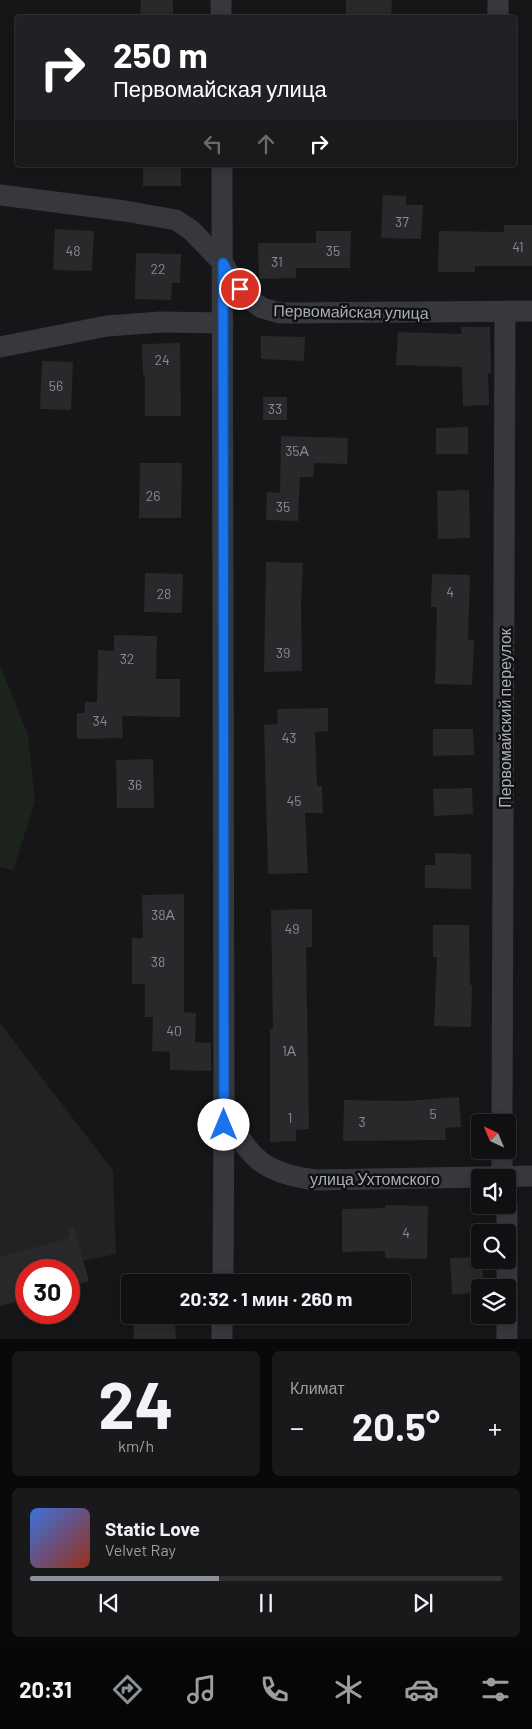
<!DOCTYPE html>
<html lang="ru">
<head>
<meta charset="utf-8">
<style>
  :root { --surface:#101012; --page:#19191b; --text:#f1f3f6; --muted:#9c9d9f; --line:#303032; --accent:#8c9099 }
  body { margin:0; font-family:Barlow,sans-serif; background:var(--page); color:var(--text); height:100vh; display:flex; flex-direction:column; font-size:19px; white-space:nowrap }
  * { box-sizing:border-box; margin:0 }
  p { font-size:16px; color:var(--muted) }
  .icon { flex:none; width:28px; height:28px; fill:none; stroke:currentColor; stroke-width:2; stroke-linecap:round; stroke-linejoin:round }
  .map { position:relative; height:1339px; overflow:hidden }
  .drawer { display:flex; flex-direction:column; gap:12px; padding:12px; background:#09090a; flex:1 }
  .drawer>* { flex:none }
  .top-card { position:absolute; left:15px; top:15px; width:502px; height:152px; border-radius:5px; box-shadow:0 2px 8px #0003,0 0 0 1px var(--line); background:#202124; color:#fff; overflow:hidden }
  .needle { width:32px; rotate:316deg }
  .controls { position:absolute; left:471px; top:1114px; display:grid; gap:10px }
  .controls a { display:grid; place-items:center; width:45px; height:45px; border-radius:5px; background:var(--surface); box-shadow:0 2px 8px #0003,0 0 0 1px var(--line); font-size:25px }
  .speed { position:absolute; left:15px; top:1259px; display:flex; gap:10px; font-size:25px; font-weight:700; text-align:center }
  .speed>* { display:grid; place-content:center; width:65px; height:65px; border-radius:50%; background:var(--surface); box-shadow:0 2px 8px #0003,0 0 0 1px var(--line); line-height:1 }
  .speed .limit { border:8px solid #d22; background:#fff; color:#111 }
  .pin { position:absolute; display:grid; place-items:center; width:42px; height:42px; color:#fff; margin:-21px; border:2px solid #fff; border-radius:50%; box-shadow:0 1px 5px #0007 }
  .me { position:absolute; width:55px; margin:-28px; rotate:0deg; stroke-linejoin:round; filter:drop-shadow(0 0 4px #0008) }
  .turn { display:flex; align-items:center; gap:18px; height:105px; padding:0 15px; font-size:22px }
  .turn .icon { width:65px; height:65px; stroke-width:2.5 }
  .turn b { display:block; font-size:35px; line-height:42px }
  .lanes { display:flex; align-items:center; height:48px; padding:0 15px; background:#0003; justify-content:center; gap:25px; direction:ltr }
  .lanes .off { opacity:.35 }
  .big { font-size:38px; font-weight:700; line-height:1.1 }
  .drawer .card { flex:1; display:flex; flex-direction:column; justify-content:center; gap:8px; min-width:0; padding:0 18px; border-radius:8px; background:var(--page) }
  .drawer .dial { align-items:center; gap:0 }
  .dial b { font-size:65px; line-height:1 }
  .song { display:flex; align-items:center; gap:15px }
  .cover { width:60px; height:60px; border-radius:8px; background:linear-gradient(135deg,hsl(220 70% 55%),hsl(10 70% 35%)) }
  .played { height:5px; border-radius:2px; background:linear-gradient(90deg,var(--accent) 40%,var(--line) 40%) }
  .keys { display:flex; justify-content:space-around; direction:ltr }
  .heat { display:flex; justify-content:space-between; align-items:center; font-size:28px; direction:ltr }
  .drawer .tiles { flex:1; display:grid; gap:12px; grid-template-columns:1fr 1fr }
  .card:last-child { grid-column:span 2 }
  .trip { position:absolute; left:121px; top:1274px; width:290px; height:50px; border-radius:5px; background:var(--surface); box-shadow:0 2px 8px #0003,0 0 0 1px var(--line); font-weight:700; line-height:50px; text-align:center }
  .menu { display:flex; height:80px; justify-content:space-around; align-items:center; background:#060607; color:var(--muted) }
  .menu .icon { width:35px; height:35px }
  .menu .selected { color:var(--accent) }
  .menu b { font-size:22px; color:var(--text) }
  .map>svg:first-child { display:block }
</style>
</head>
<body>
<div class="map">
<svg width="532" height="1339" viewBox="0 0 532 1339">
  <rect width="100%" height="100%" fill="#161618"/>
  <!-- built -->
  <path fill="#222225" d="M0,1023L113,1171L116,1254L39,1270H26V1273L0,1278Z"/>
  <!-- green -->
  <path fill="#1c231d" d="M0,665L28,735L35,802L13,870L0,867Z"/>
  <!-- building -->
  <g fill="#29292c">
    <path d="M141,0H173V18H140Z"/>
    <path d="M346,0H392L391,18H346Z"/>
    <rect x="143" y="165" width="38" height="21"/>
    <path d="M383,195L406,196V205H423L421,239L381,238Z"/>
    <path d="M504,225H532V266H475V272H438L439,231L504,232Z"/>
    <path d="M55,229L94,231L92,271L53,270Z"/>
    <path d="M316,231H351L350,268H296V278L259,279L258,243H316Z"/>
    <path d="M136,253L181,254L180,283H172L171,300L135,299Z"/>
    <path d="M461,327H490L491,373H488L489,405L463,406L462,367L396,365L398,332L462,334Z"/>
    <path d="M261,336L305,337L304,361L261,359Z"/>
    <path d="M180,343L181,416H145V375H143L142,344Z"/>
    <path d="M42,361L73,362L71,410L40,409Z"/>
    <rect x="263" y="397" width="24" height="23"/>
    <path d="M468,427V454H436V428Z"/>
    <path d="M281,436L348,438L347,464L314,463L313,477H300L298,521L266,520L267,492L280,493Z"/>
    <path d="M140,463H182L181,518H139Z"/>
    <path d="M469,490L470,538L438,539L437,491Z"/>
    <path d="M266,562L303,563L301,605L302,671L264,672Z"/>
    <path d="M145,573L183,574L182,613L144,612Z"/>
    <path d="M432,574L470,575L468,640H474L472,685L435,684L437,607H431Z"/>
    <path d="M114,635L157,636L156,679H180V717L122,716L123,738L77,739V713H85V702H97L98,650L114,651Z"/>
    <path d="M328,708V731L315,732L317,786H322L323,813H305L308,873L268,874L264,725L278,724L277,709Z"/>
    <path d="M433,729H473L474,755L433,756Z"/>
    <path d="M153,759L154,808H117L116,760Z"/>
    <path d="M472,788L473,814L434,816L433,789Z"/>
    <path d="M435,853L471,854V889L425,888V865H435Z"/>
    <path d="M184,894V1012L196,1013L195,1042L211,1043V1071L170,1070V1052L152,1051L153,1017H145V984H132V938H143L142,895Z"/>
    <path d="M312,909V947H306L309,1129L296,1130V1141L270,1142V1029H273L271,910Z"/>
    <path d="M433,925H469L470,985H472L471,1027L434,1026L437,957H433Z"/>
    <path d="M459,1097L461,1127L445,1128L446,1140L343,1141L344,1100L406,1101Z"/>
    <path d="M385,1205L428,1206L427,1259L385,1258V1251L342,1252V1209L385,1208Z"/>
    <path d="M69,1228H74L89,1281L69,1287V1270H26V1299L0,1306V1257L69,1238Z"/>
    <path d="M480,1257V1260H482L484,1288H480V1293L452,1294L450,1258Z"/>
    <path d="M175,1317L176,1339H134L133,1318Z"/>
  </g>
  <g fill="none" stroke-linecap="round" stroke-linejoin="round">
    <!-- minor -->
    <g stroke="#37383d" stroke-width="21">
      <path d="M221,0V18"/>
      <path d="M498,0V18"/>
      <path d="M222,165L224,1105L223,1282"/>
      <path d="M0,195L125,211L176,220L191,230L223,263L233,281L248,298L262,308L280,313L532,311"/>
      <path d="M0,347L107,326L161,322L223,323"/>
      <path d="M227,1112C247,1159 266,1174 316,1180L532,1176"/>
      <path d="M502,1122L505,313"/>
      <path d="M502,1150V1178"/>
      <path d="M507,1205V1339"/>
      <path d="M222,1339V1315"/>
    </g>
  </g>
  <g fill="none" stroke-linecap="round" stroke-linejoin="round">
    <defs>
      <path id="route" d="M224,1125L223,263L233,281L240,289"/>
    </defs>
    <!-- route casing -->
    <use href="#route" stroke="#114b97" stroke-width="12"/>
    <!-- route -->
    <use href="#route" stroke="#1a73e8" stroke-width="9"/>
  </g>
  <g text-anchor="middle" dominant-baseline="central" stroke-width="5" stroke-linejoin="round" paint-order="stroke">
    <!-- number labels -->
    <g font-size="14" fill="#888b94">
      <text x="402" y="221">37</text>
      <text x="518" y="246">41</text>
      <text x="73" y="250">48</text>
      <text x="333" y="250">35</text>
      <text x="277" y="261">31</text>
      <text x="158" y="268">22</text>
      <text x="162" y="359">24</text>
      <text x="56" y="385">56</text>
      <text x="275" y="408">33</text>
      <text x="297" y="450">35А</text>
      <text x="153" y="495">26</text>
      <text x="283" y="506">35</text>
      <text x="450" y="591">4</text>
      <text x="164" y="593">28</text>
      <text x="283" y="652">39</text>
      <text x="127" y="658">32</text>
      <text x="100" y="720">34</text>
      <text x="289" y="737">43</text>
      <text x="135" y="784">36</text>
      <text x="294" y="800">45</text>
      <text x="163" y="914">38А</text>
      <text x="292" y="928">49</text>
      <text x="158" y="961">38</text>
      <text x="174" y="1030">40</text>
      <text x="289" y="1050">1А</text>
      <text x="433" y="1113">5</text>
      <text x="290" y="1117">1</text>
      <text x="362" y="1121">3</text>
      <text x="406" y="1232">4</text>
    </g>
    <!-- street labels -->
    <g font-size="16" fill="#a8adb8" stroke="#111113">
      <text transform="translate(351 311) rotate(1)">Первомайская улица</text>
      <text transform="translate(504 718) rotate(-90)">Первомайский переулок</text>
      <text x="375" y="1178">улица Ухтомского</text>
    </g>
  </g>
</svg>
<div class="controls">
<a><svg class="needle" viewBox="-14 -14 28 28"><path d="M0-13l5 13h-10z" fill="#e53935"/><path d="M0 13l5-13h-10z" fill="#9c9d9f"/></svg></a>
<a><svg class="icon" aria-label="sound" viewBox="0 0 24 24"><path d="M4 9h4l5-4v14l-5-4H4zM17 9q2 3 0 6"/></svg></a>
<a><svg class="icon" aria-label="search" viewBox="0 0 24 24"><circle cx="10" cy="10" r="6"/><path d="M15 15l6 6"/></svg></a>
<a><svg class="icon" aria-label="layers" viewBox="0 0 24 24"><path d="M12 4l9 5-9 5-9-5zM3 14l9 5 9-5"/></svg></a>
</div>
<div class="speed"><div class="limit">30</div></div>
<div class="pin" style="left:240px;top:289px;background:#d93025"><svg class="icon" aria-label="arrive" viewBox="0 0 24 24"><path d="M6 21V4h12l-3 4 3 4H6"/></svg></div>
<svg class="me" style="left:224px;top:1125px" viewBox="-20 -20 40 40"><circle r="19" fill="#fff"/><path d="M0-13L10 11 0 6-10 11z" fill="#1a73e8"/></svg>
<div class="trip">20:32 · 1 мин · 260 m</div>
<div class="top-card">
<div class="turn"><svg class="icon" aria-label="right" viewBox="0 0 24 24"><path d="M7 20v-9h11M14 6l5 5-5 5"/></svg><div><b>250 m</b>Первомайская улица</div></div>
<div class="lanes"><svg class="icon off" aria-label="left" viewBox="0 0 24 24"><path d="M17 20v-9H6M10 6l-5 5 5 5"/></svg><svg class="icon off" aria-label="ahead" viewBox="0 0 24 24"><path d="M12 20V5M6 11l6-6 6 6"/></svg><svg class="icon" aria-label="right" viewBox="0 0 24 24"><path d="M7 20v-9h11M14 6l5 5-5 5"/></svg></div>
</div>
</div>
<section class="drawer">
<div class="tiles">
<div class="card dial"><b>24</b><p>km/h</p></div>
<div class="card"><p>Климат</p>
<div class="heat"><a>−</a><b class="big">20.5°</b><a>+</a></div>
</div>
<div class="card">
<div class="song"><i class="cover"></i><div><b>Static Love</b><p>Velvet Ray</p></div></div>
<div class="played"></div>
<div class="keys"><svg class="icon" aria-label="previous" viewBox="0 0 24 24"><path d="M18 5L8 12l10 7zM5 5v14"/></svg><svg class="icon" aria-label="pause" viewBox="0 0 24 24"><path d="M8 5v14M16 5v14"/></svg><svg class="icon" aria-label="next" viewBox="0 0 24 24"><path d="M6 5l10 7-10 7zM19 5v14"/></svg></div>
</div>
</div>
</section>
<nav class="menu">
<b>20:31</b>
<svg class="icon selected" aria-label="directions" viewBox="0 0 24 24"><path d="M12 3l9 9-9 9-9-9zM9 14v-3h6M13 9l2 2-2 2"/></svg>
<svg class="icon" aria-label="music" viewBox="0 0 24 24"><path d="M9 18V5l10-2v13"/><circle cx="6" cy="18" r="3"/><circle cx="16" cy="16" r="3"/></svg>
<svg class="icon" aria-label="phone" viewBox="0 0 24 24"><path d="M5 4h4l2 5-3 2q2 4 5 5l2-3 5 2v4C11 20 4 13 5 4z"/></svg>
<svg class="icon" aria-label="climate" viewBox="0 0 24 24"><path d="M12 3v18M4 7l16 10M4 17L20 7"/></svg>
<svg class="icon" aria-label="car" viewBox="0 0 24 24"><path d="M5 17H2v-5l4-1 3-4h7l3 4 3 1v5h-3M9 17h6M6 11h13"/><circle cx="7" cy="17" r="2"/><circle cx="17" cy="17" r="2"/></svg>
<svg class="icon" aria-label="filters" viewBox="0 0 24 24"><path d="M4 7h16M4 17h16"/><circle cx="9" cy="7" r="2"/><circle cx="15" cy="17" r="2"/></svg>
</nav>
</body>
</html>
